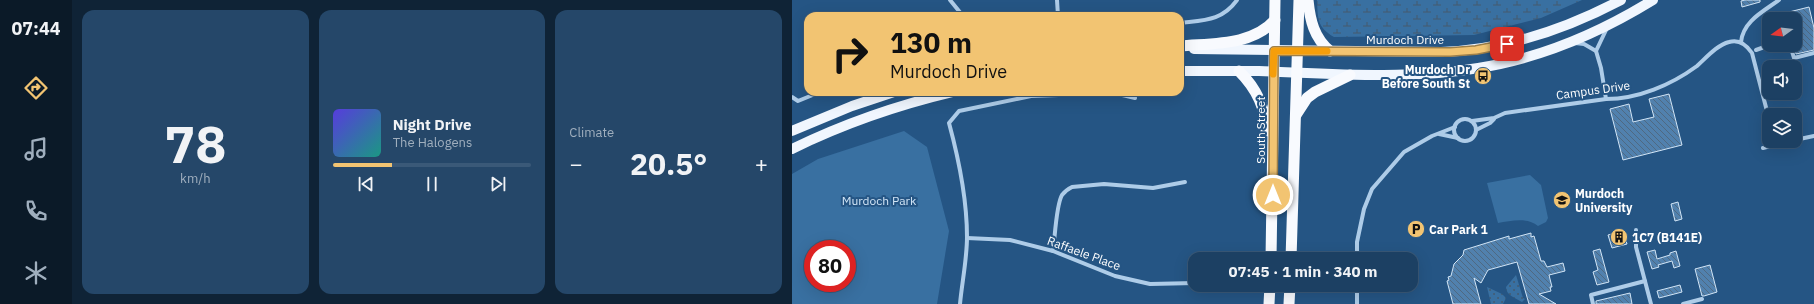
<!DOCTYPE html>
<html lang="en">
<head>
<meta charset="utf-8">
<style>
  :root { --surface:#1c4063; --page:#254769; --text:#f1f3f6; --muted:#a0afbe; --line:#3a5978; --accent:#f2c472 }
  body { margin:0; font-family:"IBM Plex Sans",sans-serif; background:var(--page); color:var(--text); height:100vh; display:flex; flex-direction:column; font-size:15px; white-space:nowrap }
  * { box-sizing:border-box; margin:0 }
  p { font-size:13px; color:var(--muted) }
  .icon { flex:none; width:22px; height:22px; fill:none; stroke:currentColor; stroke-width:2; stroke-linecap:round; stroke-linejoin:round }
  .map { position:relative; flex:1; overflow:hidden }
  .sheet { display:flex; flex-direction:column; gap:10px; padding:10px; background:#0f2336; width:720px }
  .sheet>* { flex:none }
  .hud { position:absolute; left:12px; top:12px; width:380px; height:84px; border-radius:12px; box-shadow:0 4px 16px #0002,0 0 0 1px var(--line); background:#f2c472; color:#111; overflow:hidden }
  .needle { width:26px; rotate:255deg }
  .fabs { position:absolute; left:970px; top:12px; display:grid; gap:8px }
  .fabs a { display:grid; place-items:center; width:40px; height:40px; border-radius:8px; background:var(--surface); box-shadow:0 4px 16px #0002,0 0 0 1px var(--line); font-size:20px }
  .speed { position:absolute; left:12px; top:240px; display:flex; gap:8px; font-size:20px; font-weight:700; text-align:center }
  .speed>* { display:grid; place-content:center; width:52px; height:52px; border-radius:50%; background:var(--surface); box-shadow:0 4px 16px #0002,0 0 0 1px var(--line); line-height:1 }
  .speed .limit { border:6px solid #d22; background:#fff; color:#111 }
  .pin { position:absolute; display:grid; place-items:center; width:34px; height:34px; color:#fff; margin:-17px; border-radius:8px; box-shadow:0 2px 6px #0006 }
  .me { position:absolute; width:44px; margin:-22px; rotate:0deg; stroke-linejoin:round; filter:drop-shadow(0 0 3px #0008) }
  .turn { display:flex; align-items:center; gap:14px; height:84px; padding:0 20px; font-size:18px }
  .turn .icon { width:52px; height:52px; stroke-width:2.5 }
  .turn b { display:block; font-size:28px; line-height:34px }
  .big { font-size:30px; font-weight:700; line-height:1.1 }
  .sheet .card { flex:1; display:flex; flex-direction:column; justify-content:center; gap:6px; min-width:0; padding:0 14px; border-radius:12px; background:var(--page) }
  .sheet .dial { align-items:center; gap:0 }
  .dial b { font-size:52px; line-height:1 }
  .song { display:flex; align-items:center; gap:12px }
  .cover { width:48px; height:48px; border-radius:6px; background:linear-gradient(135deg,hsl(250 70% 55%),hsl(170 70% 35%)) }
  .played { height:4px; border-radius:2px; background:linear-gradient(90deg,var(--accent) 30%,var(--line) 30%) }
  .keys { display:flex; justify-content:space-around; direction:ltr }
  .heat { display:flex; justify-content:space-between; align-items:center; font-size:22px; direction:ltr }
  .sheet .tiles { flex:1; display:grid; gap:10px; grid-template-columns:repeat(3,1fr) }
  .trip { position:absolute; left:396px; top:252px; width:230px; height:40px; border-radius:12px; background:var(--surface); box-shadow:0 4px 16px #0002,0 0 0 1px var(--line); font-weight:700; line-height:40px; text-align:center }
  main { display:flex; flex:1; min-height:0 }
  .dock { display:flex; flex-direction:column; width:72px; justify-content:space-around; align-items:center; background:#0b1a28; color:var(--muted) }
  .dock .icon { width:28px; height:28px }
  .dock .current { color:var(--accent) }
  .dock b { font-size:18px; color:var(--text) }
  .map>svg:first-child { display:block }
</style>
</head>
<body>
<main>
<nav class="dock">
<b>07:44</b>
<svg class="icon current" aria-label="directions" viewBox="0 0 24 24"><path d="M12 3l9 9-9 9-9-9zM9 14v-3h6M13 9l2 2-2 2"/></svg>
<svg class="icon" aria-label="music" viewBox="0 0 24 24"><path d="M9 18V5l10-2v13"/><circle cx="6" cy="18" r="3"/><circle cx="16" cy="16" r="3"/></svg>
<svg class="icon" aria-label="phone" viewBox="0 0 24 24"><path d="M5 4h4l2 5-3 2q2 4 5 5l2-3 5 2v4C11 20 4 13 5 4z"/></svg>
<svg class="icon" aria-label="climate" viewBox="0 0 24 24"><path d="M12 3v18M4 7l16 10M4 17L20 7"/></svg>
</nav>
<section class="sheet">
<div class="tiles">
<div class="card dial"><b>78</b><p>km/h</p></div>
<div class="card">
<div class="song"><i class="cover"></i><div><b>Night Drive</b><p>The Halogens</p></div></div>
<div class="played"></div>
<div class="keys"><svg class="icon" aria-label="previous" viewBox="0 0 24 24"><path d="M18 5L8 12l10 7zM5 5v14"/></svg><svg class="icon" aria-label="pause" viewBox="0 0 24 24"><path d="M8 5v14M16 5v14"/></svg><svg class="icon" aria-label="next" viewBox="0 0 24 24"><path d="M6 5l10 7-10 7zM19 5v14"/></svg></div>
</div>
<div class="card"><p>Climate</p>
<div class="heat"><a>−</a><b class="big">20.5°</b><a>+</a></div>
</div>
</div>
</section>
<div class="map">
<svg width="1022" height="304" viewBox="0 0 1022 304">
  <defs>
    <pattern id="grass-dots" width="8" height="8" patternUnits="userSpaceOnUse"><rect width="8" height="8" fill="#3970a1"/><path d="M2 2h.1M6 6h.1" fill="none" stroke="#445a6e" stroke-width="1.8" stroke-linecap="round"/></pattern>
    <pattern id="wetland-marsh" width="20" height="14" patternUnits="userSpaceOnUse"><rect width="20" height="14" fill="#3970a1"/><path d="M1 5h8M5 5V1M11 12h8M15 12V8" fill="none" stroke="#445a6e"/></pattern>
    <pattern id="building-back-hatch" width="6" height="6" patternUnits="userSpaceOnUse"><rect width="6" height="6" fill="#5181ae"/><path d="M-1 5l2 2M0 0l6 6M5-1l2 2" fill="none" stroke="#4f6982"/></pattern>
  </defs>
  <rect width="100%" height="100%" fill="#255584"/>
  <!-- grass -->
  <g fill="url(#grass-dots)">
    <path d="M724,275L731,298L733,299L730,302C723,298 714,295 714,287Z"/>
    <path d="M695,287L710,294L714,298L711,304H699Z"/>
  </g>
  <!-- wetland -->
  <path fill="url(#wetland-marsh)" d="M525,0H790L749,18L682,35L542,37C525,27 526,19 525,0Z"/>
  <!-- park -->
  <g fill="#3970a1" fill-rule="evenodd">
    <path d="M112,131L135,147L157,231L145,304H0V174L26,159ZM21,249H55V283H21Z"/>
    <path d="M738,175L749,185L756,218L754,222L746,226C735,217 719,221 706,223L695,183Z"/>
  </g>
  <!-- building -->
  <g fill="url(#building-back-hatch)" stroke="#d2e5f6">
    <path d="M953,0H968V2L950,7L949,1Z"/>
    <path d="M1017,7L1022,28V50L1004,54L1002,45H1003V19H994L993,13Z"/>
    <path d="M877,94L890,145L831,160L818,109L837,104L841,122L862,117L857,99Z"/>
    <path d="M886,202L890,219L883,221L879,204Z"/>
    <path d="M831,231L835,244L820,248L816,235Z"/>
    <path d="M739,233V237L742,236L749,261H752L755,267L771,263L773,271L757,275L760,287H758L759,291L747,294L764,304H737L725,262L696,270L689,283L682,278L689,304H661L655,281L657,280L656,277L659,276L662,264L671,255L672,250L717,236V239Z"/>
    <path d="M808,249L817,282L805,285L801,272L806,270L801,251Z"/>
    <path d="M863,250L865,259L878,255V253L884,251L888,266L882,268L880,261L866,265L867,267L860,269L855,252Z"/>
    <path d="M918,265L925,292L912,296H910L903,269Z"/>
    <path d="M888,285L890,292L867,298L865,291Z"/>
    <path d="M838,293L840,304H804V301Z"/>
  </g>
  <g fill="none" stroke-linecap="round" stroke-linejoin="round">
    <!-- minor -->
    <g stroke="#aecce8" stroke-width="4">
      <path d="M158,0L171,16"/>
      <path d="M265,0L266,16"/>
      <path d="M388,23C412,20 430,21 445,0"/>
      <path d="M949,42C951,21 972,11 987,0"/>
      <path d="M783,43L792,44L804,51L809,68L814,99"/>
      <path d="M998,45L1002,58L1022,53"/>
      <path d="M964,50L978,45"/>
      <path d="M804,51L815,28"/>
      <path d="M0,97L6,101L28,92"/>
      <circle cx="673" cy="130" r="11"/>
      <path d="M680,121L702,118L713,113L814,99C846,99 879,85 905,66C914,58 925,45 937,42C947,39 954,44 960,53L977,119"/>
      <path d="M684,130L698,123L702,119"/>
      <path d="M647,134L666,138"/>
      <path d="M1003,140L1022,136"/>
      <path d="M971,148L999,141"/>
      <path d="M844,230V247L859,304"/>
      <path d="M175,238L218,240L261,251L323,276L358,284L403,283"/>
      <path d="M261,251C263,238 264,205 270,195C273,191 276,189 280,187L312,184L361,188L393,182"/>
      <path d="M565,259V242L572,209L580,189L612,152L640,136L663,127"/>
      <path d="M168,304C170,282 175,259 175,237C175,198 167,160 157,123L167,111L239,96L322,93L343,98"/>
      <path d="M565,304V285"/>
      <path d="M801,304L799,295L853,281"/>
      <path d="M891,304L910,299"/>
    </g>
    <!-- primary -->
    <g stroke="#f0f6fe" stroke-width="10">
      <path d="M402,49L649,52C713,50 772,30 829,0"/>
      <path d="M388,71C414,71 441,71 467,71C547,74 629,81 708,64C763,52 814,29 861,0"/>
      <path d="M0,131L60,106L102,92"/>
      <path d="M0,149C51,124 106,105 161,92"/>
    </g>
    <!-- trunk -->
    <g stroke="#f8fafe" stroke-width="11">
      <path d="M516,0C518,20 522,38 538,51"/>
      <path d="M388,46C420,43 460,46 483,20"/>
      <path d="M447,71C463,87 474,108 474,131"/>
      <path d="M504,115L515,98L523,92L558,75"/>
      <path d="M479,259L483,0"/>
      <path d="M499,259L507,0"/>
      <path d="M477,304L478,285"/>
      <path d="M497,304L498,285"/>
    </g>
  </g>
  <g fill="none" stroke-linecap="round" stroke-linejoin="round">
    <defs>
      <path id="route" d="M481,195L482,51L658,52L684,50L715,44"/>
    </defs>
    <!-- route casing -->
    <use href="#route" stroke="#9d7f4a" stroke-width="10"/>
    <!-- route -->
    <use href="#route" stroke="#f2c472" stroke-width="7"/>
    <!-- slow -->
    <path stroke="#f59e0b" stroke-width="7" d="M481,74L482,51H535"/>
  </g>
  <!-- icons -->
  <defs>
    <symbol id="bus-disc" viewBox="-11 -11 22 22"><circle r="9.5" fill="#f2c472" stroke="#255584"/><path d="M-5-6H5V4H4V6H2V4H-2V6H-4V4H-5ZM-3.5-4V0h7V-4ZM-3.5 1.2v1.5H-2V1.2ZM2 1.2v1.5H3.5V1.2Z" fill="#111"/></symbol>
    <symbol id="university-disc" viewBox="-11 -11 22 22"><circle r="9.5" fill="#f2c472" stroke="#255584"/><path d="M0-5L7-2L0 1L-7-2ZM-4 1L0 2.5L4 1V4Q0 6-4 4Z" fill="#111"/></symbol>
    <symbol id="parking-disc" viewBox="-11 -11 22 22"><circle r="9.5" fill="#f2c472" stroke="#255584"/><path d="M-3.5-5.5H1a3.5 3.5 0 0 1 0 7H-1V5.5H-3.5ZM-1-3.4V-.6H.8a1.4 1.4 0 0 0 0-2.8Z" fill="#111"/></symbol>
    <symbol id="building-disc" viewBox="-11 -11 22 22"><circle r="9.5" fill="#f2c472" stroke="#255584"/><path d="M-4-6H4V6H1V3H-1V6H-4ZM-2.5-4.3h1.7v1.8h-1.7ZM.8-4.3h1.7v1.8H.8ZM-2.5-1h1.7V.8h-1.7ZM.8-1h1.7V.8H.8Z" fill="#111"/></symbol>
  </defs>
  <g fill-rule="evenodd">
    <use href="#bus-disc" x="681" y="66" width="20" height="20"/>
    <use href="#university-disc" x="760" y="190" width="20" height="20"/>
    <use href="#parking-disc" x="614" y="219" width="20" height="20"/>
    <use href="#building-disc" x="817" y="227" width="20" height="20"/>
  </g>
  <g text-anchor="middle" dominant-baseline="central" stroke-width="4" stroke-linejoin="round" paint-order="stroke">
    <!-- street labels -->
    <g font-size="12" fill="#fff" stroke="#255584">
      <text x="613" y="39">Murdoch Drive</text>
      <text transform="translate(801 90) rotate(-8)">Campus Drive</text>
      <text transform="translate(468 130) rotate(-90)">South Street</text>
      <text transform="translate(292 253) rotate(20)">Raffaele Place</text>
    </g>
    <!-- poi labels -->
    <g font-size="12" font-weight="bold" fill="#fff" stroke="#255584" text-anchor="start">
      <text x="678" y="69" text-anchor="end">Murdoch Dr<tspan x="678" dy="14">Before South St</tspan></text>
      <text x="783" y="193">Murdoch<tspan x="783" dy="14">University</tspan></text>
      <text x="637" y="229">Car Park 1</text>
      <text x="840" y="237">1C7 (B141E)</text>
    </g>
    <!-- park labels -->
    <g font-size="12" fill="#d2e5f6" stroke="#255584">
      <text x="87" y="200">Murdoch Park</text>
    </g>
  </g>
</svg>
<div class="fabs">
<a><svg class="needle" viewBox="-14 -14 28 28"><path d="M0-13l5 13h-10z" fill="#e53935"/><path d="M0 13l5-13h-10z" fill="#a0afbe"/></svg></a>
<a><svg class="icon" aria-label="sound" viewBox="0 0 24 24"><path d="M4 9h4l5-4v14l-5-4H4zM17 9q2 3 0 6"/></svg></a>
<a><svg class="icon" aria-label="layers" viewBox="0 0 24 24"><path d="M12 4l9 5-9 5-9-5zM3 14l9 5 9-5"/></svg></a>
</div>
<div class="speed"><div class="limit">80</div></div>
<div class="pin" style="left:715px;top:44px;background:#d93025"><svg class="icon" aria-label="arrive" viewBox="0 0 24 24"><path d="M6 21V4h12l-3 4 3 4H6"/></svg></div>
<svg class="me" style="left:481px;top:195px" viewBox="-20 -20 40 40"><circle r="17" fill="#f2c472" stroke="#fff" stroke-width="3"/><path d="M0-11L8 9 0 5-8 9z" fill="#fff"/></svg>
<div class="trip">07:45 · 1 min · 340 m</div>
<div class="hud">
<div class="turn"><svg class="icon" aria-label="right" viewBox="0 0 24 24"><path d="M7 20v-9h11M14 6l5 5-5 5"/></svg><div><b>130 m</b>Murdoch Drive</div></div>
</div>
</div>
</main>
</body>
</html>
